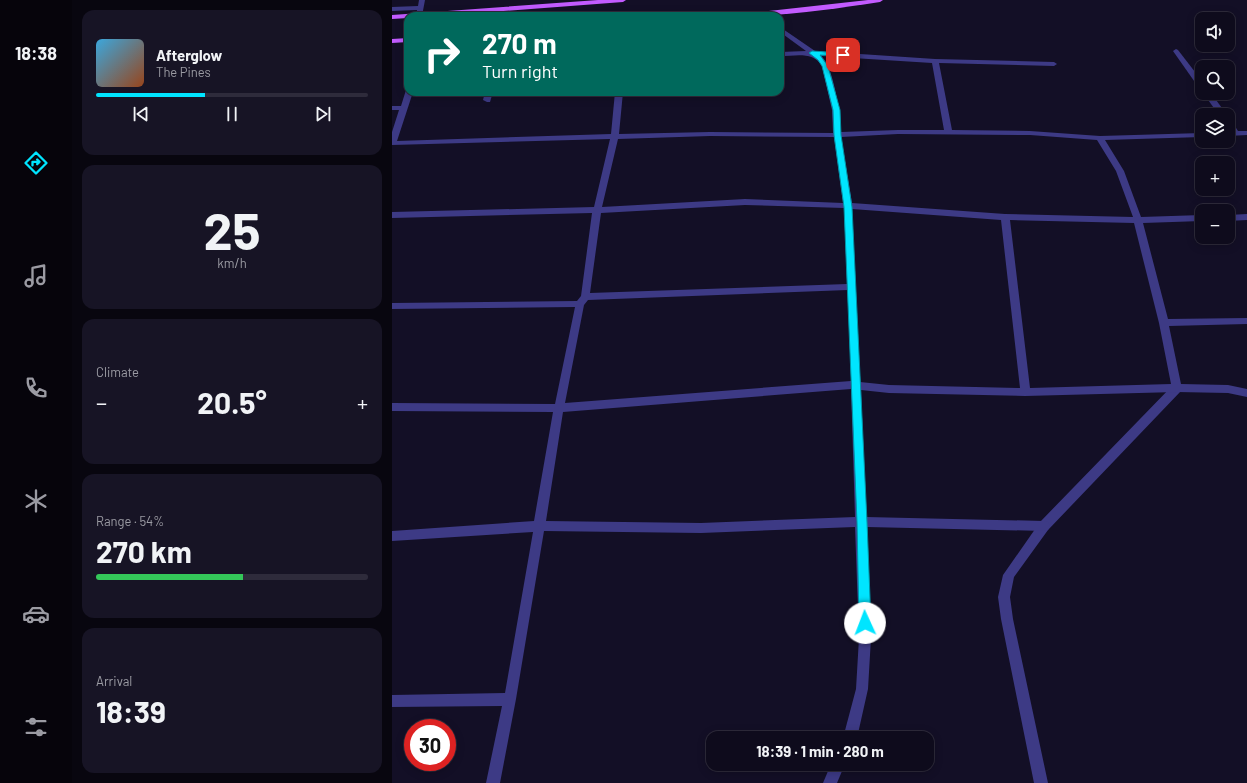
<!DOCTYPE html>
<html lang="en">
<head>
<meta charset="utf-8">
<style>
  :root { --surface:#0e0b1c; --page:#171425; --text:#f1f3f6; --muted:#9b9ba3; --line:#2e2b3b; --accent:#00e5ff }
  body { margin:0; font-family:Barlow,sans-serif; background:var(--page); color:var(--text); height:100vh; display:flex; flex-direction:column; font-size:15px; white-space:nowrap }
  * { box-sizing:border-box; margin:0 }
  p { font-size:13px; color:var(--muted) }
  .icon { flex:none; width:22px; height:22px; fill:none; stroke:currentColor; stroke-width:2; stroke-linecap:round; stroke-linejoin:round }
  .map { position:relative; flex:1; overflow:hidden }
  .details { display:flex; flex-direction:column; gap:10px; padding:10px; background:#08060f; width:320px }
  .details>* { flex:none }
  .banner { position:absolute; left:12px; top:12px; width:380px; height:84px; border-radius:12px; box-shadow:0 2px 10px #0003,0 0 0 1px var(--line); background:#00695c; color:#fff; overflow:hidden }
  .controls { position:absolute; left:803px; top:12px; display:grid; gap:8px }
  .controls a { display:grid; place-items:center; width:40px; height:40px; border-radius:8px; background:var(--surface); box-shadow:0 2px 10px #0003,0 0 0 1px var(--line); font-size:20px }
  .speed { position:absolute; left:12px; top:719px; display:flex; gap:8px; font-size:20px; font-weight:700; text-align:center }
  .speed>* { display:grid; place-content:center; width:52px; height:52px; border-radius:50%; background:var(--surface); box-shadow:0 2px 10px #0003,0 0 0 1px var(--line); line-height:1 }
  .speed .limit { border:6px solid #d22; background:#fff; color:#111 }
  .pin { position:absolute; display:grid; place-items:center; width:34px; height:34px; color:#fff; margin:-17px; border-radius:8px; box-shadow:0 2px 6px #0006 }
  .me { position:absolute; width:44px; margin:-22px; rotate:358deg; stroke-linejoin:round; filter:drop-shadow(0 0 3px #0008) }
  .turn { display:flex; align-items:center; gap:14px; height:84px; padding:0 12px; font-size:18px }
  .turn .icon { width:52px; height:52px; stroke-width:2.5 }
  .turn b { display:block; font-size:28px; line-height:34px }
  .big { font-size:30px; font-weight:700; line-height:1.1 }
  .details .widget { flex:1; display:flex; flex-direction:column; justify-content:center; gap:6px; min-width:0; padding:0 14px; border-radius:12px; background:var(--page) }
  .details .dial { align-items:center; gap:0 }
  .dial b { font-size:52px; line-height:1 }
  .song { display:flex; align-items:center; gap:12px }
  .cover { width:48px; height:48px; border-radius:6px; background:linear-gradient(135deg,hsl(200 70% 55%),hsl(20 70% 35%)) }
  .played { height:4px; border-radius:2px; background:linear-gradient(90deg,var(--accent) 40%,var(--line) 40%) }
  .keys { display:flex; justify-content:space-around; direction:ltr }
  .heat { display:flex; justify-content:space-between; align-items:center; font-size:22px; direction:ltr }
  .charge { height:6px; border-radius:3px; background:linear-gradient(90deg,#34c759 54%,var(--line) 0) }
  .trip { position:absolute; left:314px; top:731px; width:228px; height:40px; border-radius:12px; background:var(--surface); box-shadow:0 2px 10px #0003,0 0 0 1px var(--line); font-weight:700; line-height:40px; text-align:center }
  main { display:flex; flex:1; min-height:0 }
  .menu { display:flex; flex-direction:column; width:72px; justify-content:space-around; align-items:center; background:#06040b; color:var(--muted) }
  .menu .icon { width:28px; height:28px }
  .menu .current { color:var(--accent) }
  .menu b { font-size:18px; color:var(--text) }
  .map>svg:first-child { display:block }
</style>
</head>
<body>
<main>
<nav class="menu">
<b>18:38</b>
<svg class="icon current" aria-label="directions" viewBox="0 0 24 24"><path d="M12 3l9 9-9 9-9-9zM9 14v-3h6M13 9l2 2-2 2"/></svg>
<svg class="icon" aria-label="music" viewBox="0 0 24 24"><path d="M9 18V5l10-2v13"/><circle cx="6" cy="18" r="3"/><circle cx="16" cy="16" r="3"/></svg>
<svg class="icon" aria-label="phone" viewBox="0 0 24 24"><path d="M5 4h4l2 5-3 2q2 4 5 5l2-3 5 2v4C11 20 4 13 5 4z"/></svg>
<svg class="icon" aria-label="climate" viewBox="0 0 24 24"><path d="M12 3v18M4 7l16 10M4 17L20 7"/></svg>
<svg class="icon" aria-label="car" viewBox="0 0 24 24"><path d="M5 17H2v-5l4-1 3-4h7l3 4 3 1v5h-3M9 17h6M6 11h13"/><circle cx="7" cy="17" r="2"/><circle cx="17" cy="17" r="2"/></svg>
<svg class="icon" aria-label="filters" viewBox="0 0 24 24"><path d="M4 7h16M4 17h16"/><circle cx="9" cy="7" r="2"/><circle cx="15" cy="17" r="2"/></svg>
</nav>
<section class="details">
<div class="widget">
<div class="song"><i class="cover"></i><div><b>Afterglow</b><p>The Pines</p></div></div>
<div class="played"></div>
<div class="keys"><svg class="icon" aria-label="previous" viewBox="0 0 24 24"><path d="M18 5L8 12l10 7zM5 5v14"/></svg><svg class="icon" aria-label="pause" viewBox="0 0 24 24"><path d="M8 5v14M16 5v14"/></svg><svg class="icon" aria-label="next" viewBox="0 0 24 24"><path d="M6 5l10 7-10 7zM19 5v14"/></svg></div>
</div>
<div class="widget dial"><b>25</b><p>km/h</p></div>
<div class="widget"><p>Climate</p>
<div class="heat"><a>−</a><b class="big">20.5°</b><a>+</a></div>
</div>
<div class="widget"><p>Range · 54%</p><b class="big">270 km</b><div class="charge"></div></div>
<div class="widget"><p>Arrival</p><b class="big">18:39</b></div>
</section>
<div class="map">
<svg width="855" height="783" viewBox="0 0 855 783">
  <rect width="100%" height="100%" fill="#130f26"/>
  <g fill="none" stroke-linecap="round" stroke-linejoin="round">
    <!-- lane -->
    <g fill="#3d3a85" fill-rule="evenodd">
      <path d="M93,92H101L98,102H95L91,100Z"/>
      <path d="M785,384L789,385L790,388L789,391L656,530L622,577L618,597L621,619L656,783H642L609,619L606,597L611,575L648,522L781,385Z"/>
    </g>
    <!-- street -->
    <g fill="#3d3a85" fill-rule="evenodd">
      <path d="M27,0H33L30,16H24L25,10L0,11V7L26,6Z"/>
      <path d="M388,27L423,51L543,59L662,62L665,64L662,66L547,63L560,130L638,131L708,136L810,133V137L713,140L732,171L749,217L810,215V221L751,223L776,319L855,318V324L777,326L789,384L836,385L855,389V397L836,393L785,392L633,396L497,393L469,390L474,517L652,521L656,522L658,526L656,530L652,531L475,527L479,638L476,689L465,738H451L464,689L467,638L463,527L309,533L152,531L124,699L108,783H94L110,706L0,707V695L113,693L141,532L0,541V531L142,521L161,412L0,411V403L163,404L183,307L0,309V303L185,301L189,296L200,213L0,218V212L202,207L218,139L0,145V132L7,110H0V106H9L14,90L21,92L5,141L219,134L223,92H231L227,134L318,132L441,133L440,110L430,66C421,51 404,56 388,56V52L414,51L388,32ZM429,56L540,63L552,130H506L449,132C448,116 442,66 429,56ZM506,134L638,135L705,140L724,171L741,217L613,214L460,203L449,137ZM318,136L442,137L451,203L353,199L210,207L226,139ZM353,205L452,208L455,284L198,293L209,213ZM460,209L609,220L628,388L497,385L468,382ZM618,220L742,223L767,323L779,384L638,388ZM456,290L459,381L173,403L192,305L196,300ZM459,389L463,517L309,523L154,521L171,412Z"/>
      <path d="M784,49L786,50L810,81V88H807L781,51Z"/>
      <path d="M811,93H819L835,115H827Z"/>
      <path d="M836,120H839L846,131H855V135L836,136V132H839L836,128Z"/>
      <path d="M855,214V220L836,221V215Z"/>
      <path d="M439,764H453L445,783H431Z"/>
    </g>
    <!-- primary -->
    <g fill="#c25bff" fill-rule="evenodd">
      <path d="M206,0H234L231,2L45,16H16V18L0,19V15Z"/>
      <path d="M476,0H491L488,2C442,9 395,16 348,16L351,14Z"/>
      <path d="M16,38V42L0,43V39Z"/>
    </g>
  </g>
  <!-- route -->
  <path fill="#00e5ff" stroke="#0095a6" d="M420,51L451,53L454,55L451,57L428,55L436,66L448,110L449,135L460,207L475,522L479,623L477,627L473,628L469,627L467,623L465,522L452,207L442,135L441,110L430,66L426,60L417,53Z"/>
</svg>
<div class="controls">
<a><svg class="icon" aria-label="sound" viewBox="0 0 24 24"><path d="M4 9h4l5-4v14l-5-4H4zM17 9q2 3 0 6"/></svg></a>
<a><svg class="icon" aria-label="search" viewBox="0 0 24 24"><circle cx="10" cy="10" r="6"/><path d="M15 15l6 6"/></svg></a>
<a><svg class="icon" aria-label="layers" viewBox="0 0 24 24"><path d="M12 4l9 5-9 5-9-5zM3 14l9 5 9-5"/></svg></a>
<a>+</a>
<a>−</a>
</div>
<div class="speed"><div class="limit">30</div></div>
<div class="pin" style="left:451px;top:55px;background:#d93025"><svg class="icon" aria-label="arrive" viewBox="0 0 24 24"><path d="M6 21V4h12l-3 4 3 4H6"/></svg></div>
<svg class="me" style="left:473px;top:623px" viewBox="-20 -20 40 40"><circle r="19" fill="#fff"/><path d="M0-13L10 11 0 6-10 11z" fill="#00e5ff"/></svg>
<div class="trip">18:39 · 1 min · 280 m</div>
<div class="banner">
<div class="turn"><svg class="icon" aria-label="right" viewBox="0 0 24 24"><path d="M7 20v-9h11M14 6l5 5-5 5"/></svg><div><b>270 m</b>Turn right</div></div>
</div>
</div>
</main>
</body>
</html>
